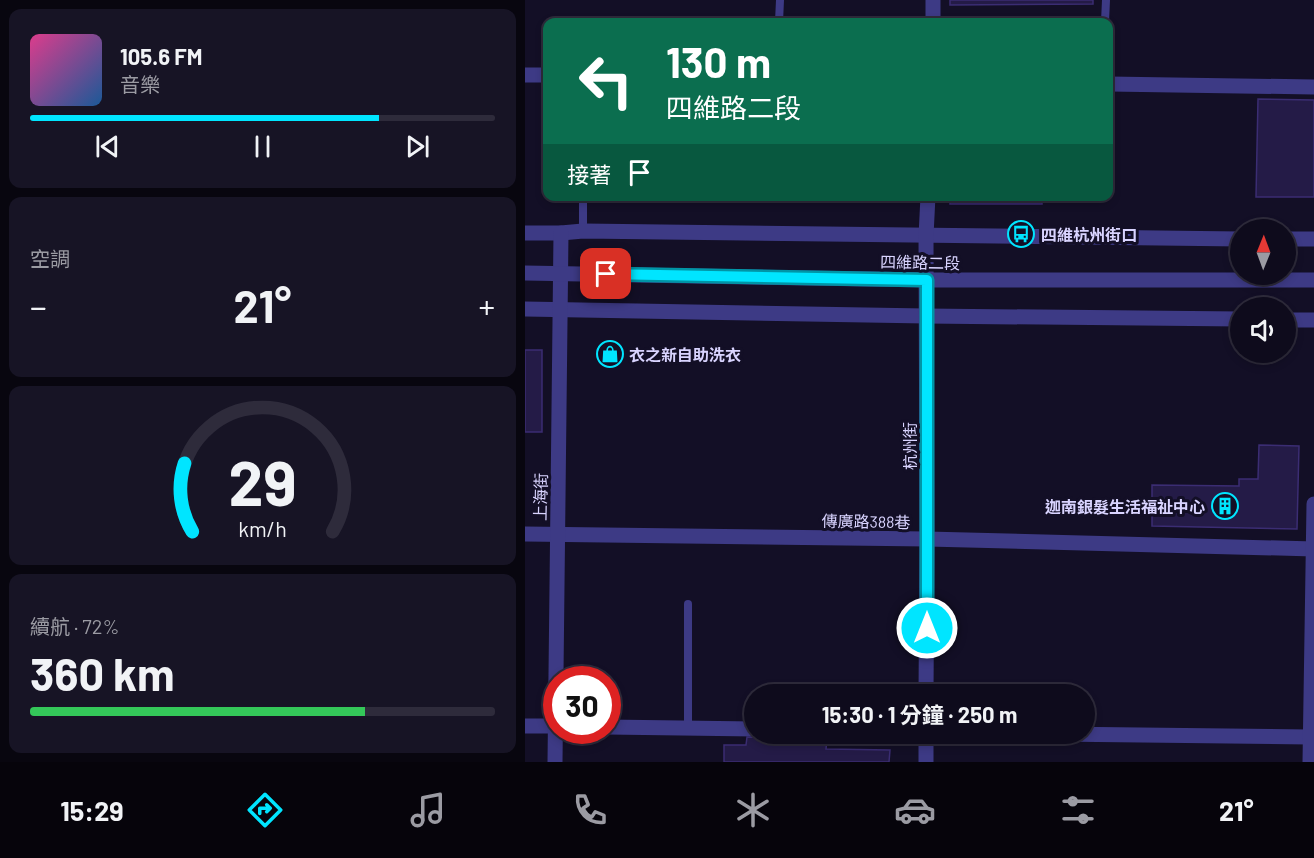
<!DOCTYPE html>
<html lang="zh-TW">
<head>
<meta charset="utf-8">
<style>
  :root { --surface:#0e0b1c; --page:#171425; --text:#f1f3f6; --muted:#9b9ba3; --line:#2e2b3b; --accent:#00e5ff }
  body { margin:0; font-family:Barlow,"Noto Sans TC",sans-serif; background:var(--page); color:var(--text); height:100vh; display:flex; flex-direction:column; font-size:22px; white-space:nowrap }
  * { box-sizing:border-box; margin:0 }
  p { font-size:20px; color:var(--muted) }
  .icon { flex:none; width:33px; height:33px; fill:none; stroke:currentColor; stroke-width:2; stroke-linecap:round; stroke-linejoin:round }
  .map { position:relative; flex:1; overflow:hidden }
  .panel { display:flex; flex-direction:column; gap:9px; padding:9px; background:#08060f; width:525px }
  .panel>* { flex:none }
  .top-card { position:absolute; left:18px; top:18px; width:570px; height:183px; border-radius:12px; box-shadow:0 3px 9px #0003,0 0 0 2px var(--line); background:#0b6e4f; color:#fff; overflow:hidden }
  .needle { width:39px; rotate:1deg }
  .controls { position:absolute; left:705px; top:219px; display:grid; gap:12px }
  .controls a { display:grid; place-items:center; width:66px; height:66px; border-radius:50%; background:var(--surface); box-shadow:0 3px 9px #0003,0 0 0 2px var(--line); font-size:30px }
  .speed { position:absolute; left:18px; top:666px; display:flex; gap:12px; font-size:30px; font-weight:700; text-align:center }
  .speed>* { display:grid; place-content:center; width:78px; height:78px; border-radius:50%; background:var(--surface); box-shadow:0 3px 9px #0003,0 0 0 2px var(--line); line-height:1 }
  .speed .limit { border:9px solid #d22; background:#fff; color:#111 }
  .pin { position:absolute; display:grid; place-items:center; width:51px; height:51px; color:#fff; margin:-26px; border-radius:12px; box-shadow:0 3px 9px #0006 }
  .me { position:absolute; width:66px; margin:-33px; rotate:0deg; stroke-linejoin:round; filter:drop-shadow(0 0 4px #0008) }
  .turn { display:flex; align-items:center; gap:21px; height:126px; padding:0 24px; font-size:27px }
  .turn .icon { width:78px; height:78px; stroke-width:2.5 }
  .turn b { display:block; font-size:42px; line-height:51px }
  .then { display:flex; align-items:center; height:57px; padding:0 24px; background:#0003; gap:12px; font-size:22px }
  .big { font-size:45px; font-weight:700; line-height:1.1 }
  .panel .tile { flex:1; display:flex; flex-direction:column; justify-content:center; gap:9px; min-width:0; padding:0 21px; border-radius:12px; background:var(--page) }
  .panel .dial { align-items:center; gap:0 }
  .dial svg { height:156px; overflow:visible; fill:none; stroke:var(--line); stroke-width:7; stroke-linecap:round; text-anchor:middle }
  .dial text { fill:var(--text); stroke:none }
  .song { display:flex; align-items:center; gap:18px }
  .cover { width:72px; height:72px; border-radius:9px; background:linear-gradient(135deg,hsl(330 70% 55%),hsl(210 70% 35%)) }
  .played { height:6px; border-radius:3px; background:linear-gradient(90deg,var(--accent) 75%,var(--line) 75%) }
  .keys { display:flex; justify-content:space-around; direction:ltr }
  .heat { display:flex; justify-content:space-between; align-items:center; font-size:33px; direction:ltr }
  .charge { height:9px; border-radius:4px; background:linear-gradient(90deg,#34c759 72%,var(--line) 0) }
  .trip { position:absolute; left:219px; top:684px; width:351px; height:60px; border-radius:30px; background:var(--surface); box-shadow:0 3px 9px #0003,0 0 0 2px var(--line); font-weight:700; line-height:60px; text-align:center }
  .tabs { display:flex; height:96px; justify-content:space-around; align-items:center; background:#06040b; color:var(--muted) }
  .tabs .icon { width:42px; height:42px }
  .tabs .on { color:var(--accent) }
  .tabs b { font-size:27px; color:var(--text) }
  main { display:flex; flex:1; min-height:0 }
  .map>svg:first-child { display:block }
</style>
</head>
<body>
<main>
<section class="panel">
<div class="tile">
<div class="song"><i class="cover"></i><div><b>105.6 FM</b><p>音樂</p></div></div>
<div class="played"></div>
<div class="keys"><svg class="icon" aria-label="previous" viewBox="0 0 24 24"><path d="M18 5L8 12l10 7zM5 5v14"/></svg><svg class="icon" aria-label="pause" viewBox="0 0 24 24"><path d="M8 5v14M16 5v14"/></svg><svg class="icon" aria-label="next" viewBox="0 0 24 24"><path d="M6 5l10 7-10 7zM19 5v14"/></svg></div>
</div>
<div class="tile"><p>空調</p>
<div class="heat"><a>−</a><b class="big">21°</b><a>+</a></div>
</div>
<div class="tile dial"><svg viewBox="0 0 100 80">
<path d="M14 69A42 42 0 1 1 86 69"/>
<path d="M14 69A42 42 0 0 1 10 34" stroke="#00e5ff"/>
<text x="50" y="56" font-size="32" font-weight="700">29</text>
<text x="50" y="72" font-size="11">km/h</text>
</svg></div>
<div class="tile"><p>續航 · 72%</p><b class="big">360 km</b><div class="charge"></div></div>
</section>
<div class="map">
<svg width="789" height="762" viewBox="0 0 789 762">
  <rect width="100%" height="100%" fill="#130f26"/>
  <!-- building -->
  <g fill="#241b47" stroke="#3b2d73" stroke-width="1.5">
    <path d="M425,0H568V4L425,5Z"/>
    <path d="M733,99L789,100V197H731Z"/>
    <rect x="425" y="196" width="92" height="8"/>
    <rect x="0" y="350" width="17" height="82"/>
    <path d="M734,445L774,446L772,529L627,526V485L714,486V479H733Z"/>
    <path d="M222,737L302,739L301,749L365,750L364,762H199V745H221Z"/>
  </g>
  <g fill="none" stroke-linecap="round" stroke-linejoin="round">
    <!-- service -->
    <g stroke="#3d3a85" stroke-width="8">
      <path d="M254,22L255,0"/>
      <path d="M580,22L581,0"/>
      <path d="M58,231V196"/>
      <path d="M163,728V604"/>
    </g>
    <!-- minor -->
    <g stroke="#3d3a85" stroke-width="15">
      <path d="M408,22V0"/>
      <path d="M0,75H22"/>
      <path d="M584,84L789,87"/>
      <path d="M0,233H36L58,231L716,239"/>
      <path d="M760,239H789"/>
      <path d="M0,309L401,316L716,319"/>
      <path d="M760,320H789"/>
      <path d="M0,534L402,539L789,549"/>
      <path d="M401,694L402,539L401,236L403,196"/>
      <path d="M0,726H32"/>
      <path d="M82,727L230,729"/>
      <path d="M529,734L785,737"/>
      <path d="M30,762L36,233"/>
      <path d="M401,762V734"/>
      <path d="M785,762L789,504"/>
    </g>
    <!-- tertiary -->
    <path stroke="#3d3a85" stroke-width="15" d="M0,273L402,280H789"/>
  </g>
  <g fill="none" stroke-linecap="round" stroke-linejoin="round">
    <defs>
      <path id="route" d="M81,274L402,280V628"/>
    </defs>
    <!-- route casing -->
    <use href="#route" stroke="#0095a6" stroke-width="15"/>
    <!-- route -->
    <use href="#route" stroke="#00e5ff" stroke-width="10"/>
  </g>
  <!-- icons -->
  <defs>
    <symbol id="bus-ring" viewBox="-11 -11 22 22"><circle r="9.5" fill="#130f26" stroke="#00e5ff" stroke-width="1.5"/><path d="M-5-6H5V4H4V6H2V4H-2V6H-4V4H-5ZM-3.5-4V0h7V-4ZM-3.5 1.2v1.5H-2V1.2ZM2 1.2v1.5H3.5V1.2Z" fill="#00e5ff"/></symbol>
    <symbol id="shop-ring" viewBox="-11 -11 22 22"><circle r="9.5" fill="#130f26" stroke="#00e5ff" stroke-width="1.5"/><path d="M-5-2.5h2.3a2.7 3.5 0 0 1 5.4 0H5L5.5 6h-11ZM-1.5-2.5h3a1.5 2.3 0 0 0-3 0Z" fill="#00e5ff"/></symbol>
    <symbol id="building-ring" viewBox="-11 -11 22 22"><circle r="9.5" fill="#130f26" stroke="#00e5ff" stroke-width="1.5"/><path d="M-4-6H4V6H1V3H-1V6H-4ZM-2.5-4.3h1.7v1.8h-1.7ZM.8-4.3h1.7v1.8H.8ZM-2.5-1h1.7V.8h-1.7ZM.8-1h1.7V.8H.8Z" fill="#00e5ff"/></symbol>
  </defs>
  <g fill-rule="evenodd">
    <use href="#bus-ring" x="481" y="219" width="30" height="30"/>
    <use href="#shop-ring" x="70" y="339" width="30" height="30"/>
    <use href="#building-ring" x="685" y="491" width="30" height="30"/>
  </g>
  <g text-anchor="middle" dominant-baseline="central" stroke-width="6" stroke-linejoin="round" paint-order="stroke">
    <!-- poi labels -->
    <g font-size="16" font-weight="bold" fill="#d9d4ff" stroke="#130f26" text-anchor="start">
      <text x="516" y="234">四維杭州街口</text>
      <text x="104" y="354">衣之新自助洗衣</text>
      <text x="680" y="506" text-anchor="end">迦南銀髮生活福祉中心</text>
    </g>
    <!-- street labels -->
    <g font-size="16" fill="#d9d4ff" stroke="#130f26">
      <text transform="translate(395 262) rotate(1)">四維路二段</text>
      <text transform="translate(384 446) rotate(-90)">杭州街</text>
      <text transform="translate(15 497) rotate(-89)">上海街</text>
      <text transform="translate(341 521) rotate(1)">傳廣路388巷</text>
    </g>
  </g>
</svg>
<div class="controls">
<a><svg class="needle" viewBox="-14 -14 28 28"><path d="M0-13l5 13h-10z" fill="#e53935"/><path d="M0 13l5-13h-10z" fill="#9b9ba3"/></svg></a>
<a><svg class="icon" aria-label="sound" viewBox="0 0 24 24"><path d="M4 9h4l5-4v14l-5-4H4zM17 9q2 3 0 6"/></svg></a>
</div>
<div class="speed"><div class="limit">30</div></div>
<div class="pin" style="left:81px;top:274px;background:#d93025"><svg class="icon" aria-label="arrive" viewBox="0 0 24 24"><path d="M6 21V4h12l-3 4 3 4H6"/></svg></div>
<svg class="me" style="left:402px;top:628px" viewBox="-20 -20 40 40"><circle r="17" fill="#00e5ff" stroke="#fff" stroke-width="3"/><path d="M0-11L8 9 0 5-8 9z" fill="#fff"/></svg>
<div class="trip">15:30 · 1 分鐘 · 250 m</div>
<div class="top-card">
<div class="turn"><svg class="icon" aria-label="left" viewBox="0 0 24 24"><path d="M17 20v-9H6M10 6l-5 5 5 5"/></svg><div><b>130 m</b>四維路二段</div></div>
<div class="then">接著<svg class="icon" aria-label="arrive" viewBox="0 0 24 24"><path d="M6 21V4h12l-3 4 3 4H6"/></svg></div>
</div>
</div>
</main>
<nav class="tabs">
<b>15:29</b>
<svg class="icon on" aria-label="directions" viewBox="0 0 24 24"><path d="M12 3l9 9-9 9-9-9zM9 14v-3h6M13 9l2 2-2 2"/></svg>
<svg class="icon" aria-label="music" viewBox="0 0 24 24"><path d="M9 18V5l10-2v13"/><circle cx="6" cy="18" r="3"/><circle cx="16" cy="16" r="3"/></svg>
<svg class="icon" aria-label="phone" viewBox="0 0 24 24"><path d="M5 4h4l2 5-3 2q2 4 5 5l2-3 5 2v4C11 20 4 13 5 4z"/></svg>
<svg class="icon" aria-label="climate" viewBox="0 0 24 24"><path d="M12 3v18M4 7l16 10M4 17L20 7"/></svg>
<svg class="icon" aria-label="car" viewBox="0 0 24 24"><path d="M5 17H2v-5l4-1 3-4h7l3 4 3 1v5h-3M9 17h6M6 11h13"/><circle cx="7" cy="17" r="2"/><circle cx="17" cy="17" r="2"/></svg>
<svg class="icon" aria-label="filters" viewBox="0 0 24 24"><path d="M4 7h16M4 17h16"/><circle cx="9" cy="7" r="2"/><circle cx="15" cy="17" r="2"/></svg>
<b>21°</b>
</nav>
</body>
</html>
